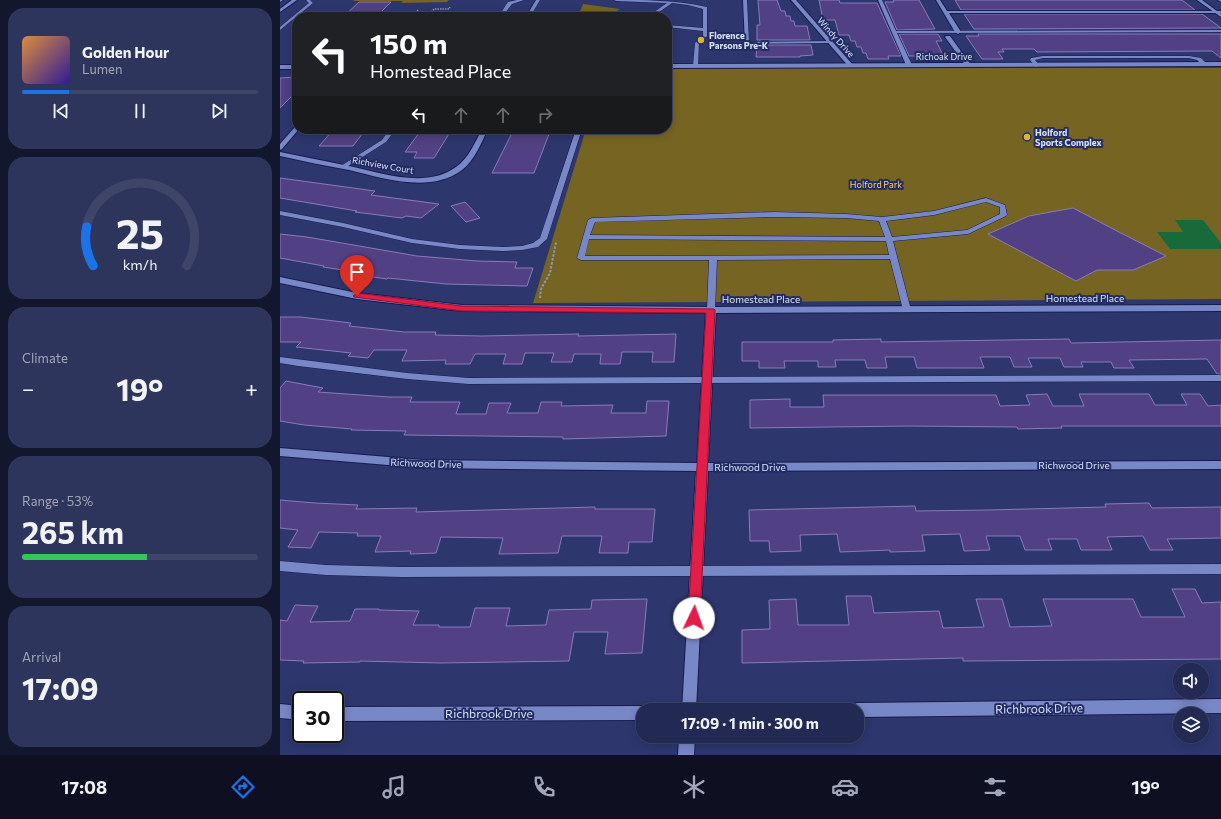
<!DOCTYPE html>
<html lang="en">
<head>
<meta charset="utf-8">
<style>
  :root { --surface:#222952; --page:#2e355c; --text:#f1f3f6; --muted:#a2a6b8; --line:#3f4569; --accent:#1a73e8 }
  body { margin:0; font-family:Commissioner,sans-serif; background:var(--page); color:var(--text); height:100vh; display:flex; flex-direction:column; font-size:15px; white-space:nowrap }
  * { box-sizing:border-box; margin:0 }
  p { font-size:13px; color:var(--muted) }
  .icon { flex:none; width:22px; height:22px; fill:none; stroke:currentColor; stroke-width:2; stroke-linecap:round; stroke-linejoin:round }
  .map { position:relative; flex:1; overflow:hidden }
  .sheet { display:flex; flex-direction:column; gap:8px; padding:8px; background:#13172d; width:280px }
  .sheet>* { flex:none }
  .banner { position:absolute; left:12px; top:12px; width:380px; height:122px; border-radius:16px; box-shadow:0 2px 10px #0003,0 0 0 1px var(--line); background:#202124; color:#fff; overflow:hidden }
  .fabs { position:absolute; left:893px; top:663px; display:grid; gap:8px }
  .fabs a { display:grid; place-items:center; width:36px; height:36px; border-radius:50%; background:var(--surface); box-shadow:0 2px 10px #0003,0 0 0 1px var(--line); font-size:20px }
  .speed { position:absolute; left:12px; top:691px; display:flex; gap:8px; font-size:20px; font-weight:700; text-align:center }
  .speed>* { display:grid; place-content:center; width:52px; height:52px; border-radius:50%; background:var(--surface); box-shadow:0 2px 10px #0003,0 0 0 1px var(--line); line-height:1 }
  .speed .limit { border:2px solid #111; border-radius:6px; background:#fff; color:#111 }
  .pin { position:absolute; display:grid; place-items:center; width:34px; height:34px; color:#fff; margin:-41px -17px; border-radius:50% 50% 50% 0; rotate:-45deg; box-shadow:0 0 4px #0007 }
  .pin .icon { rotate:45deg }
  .me { position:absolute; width:44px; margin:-22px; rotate:3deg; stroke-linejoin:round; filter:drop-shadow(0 0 3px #0008) }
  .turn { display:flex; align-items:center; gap:14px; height:84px; padding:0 12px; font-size:18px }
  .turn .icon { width:52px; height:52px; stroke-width:2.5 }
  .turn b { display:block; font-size:28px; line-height:34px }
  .lanes { display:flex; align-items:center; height:38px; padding:0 12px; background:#0003; justify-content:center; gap:20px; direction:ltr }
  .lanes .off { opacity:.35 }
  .big { font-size:30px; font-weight:700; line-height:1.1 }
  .sheet .tile { flex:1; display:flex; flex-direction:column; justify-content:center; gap:6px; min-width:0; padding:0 14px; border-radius:16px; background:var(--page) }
  .sheet .dial { align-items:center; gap:0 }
  .dial svg { height:104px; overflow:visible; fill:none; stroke:var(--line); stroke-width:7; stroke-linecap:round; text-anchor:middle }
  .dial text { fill:var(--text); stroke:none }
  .song { display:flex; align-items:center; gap:12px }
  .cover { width:48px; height:48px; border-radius:6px; background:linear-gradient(135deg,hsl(30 70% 55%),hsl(250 70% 35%)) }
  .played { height:4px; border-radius:2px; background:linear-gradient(90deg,var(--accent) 20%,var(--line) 20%) }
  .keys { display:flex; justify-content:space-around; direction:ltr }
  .heat { display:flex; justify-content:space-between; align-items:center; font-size:22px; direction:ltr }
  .charge { height:6px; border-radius:3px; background:linear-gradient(90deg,#34c759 53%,var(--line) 0) }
  .trip { position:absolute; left:356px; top:703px; width:228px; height:40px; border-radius:16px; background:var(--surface); box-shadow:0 2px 10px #0003,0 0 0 1px var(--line); font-weight:700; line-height:40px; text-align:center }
  .tab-bar { display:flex; height:64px; justify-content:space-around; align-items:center; background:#0e1021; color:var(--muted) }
  .tab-bar .icon { width:28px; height:28px }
  .tab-bar .current { color:var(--accent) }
  .tab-bar b { font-size:18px; color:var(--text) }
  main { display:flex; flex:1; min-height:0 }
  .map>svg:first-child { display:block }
</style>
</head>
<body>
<main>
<section class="sheet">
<div class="tile">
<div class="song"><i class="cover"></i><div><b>Golden Hour</b><p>Lumen</p></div></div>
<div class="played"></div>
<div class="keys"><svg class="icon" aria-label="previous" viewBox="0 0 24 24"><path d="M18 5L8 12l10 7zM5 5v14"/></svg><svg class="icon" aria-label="pause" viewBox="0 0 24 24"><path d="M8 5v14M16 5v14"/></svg><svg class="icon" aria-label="next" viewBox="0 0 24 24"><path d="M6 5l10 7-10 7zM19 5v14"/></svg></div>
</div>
<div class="tile dial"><svg viewBox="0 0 100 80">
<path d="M14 69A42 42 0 1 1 86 69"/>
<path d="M14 69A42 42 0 0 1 9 39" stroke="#1a73e8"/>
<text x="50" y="56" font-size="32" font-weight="700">25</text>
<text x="50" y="72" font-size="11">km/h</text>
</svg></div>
<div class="tile"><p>Climate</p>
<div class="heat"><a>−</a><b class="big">19°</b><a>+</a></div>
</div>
<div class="tile"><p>Range · 53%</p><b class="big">265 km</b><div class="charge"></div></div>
<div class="tile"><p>Arrival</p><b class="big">17:09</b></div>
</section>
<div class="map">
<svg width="941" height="755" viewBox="0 0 941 755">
  <rect width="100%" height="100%" fill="#2d376e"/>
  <!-- green -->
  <g fill="#766423">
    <path d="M75,0H169L167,2L121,3L123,1H73Z"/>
    <path d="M303,4L340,9L327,17H298Z"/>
    <path d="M387,68H941V299L253,303L306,129H387Z"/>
  </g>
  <!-- water -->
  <path fill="#196a3b" d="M895,220H923L941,243V249H890L877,232H903Z"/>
  <!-- building -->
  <g fill="#514083" stroke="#887bba">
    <path d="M478,0H497L501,11H505L506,16H510L511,21H514L515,26H527L530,40H477V25H480Z"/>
    <path d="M539,0H559L560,3H597L621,56H608L609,59H588L586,53H583L581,47H577L575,41H571L569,35H559L555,20H543Z"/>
    <path d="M613,0H639L655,29L617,30L605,2H614Z"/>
    <path d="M675,0H902L915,10H681Z"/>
    <path d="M79,2H111L96,17H63Z"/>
    <path d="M684,14H922L941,28L694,29Z"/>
    <path d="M619,34H658L662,41H656L665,59H647L645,56H629Z"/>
    <path d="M698,34H941V58L932,51L757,52L754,49H722L724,52H718L723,59H702L686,36H699Z"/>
    <path d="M477,45H531L533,55L520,56V57H476Z"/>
    <path d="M17,77V91L0,108V78Z"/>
    <path d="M54,129H86L73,146H39Z"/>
    <path d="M142,129H172L154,158H134L137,152H125Z"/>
    <path d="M234,129H271L254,173H212Z"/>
    <path d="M0,178L95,191L91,195L159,204L141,218L126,216L122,218L75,212L77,211L0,198Z"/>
    <path d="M185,202L200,218L186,222L171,206Z"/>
    <path d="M793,208L835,230L886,256L853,270H817L796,281L708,234L749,216Z"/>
    <path d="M0,234L27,237L137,256L197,261L237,262L235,268H253L247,286L166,284L108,278L107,279L80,275L83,273L43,267L44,266L0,258Z"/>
    <path d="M0,317H21L71,323L69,326L124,332H156L155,335L202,336L299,334L298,336L396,334L394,362H372L373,352H342L340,364H320L321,354H294L292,362H271L274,353H245L242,364H223L226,354H195L190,364H165L166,360L122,361L127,350H94L88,358L68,356L71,353L16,347L21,342H0Z"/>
    <path d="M601,339V342L789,339L791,343L941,340V374H937L927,359L849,360L854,368H834L831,362H801L803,367H784L780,358H748L752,367H734L730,357H700L704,368H637L634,357H605L607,368H587L585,360H555L556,367H538V361H504L505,368H479V361H462V342H553V340Z"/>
    <path d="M6,381L43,388L38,392L109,397H132L130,402H180L176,414H206L209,403H231L227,413H258L261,402H282L281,406L333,405L331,413H366L367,401H389L386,436L283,439V437L124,435L126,431L71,430L72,429L24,425L0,421V388Z"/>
    <path d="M767,394L773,406H804L799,394H869L875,405H907L901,394H920L928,406L941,405V426H781L782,428L738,429L737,427L629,426L470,428V400L510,399V407H544L543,395H716L720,406L750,405L746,395Z"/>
    <path d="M0,500L35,503L78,505L76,509L137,508L136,512L315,507V509H375L372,542H349L348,553H319L322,536H282L278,553L219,554L223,538L161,537L156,553L130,554L131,551L95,552L101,536H77L78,533L39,532L31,548L8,547L18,530L0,528Z"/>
    <path d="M869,503L872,508L941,507V538L887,539L893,550H870L863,536L827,537L832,550H801L797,539H768L772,550H745L740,536H706L710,550L684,551L680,534L642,535L645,551L610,552V550L560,552L557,534L520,535L521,551L490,552L489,541H470L469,510L635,506L636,511L709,510L826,507L825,504Z"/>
    <path d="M892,589H915L922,603L941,602V659L683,661V658L462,663V630L490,629L489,600L516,599L518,625H569L566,596H591L594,613L659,611L663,628L704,627L696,599H722L730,627L772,626L763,599H853L861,617H905Z"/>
    <path d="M367,599L362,653L325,654L328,632H294L289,661L161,663L80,661V662L23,663L24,661L0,660V620L7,621L15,605L38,606L30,622L70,621L75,609H99V610L139,611L133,625H159V627H190L195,608H230L226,626L266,625L269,610L311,609L312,600Z"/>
  </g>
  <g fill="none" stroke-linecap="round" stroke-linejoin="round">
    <defs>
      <g id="service">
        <path d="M26,0H30L33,3L0,30V27L29,3Z"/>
        <path d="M237,0H244L232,4L222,17H218L228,2Z"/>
        <path d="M256,0H260L250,17H246Z"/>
        <path d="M334,0C364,0 398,0 427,7V36L419,43L418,67L413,66L415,43L423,36V31L387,27V25L423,28V9L408,5L392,3L372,17H367L387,3L336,1Z"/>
        <path d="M463,0H467L469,42L551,41L553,42L551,43L465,44Z"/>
        <path d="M598,0H602L616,31L941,30V32L617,33L632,65L629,67L626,65Z"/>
        <path d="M763,56H909L921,58L928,65L923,66L917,60L909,58H763L755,60L759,65L756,67L750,60L751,58Z"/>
        <path d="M110,129H116L106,142L65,168H61V166L102,140Z"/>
        <path d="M296,129H302L267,239L258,247L242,250L223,251L180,249L132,243L63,227L0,215V211L63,223L132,239L180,245L223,247L242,246L253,243L260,238Z"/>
        <path d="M706,198L725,205L727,215L726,216L688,234L613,241L631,310L627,312L623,310L610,259L437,260L435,310L431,312L427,310L429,260H301L297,258L308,220L312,218L494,212L566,214L602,217L654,211ZM706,202L720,207V214L687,230L612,237L606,221L654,215ZM494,217L566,218L599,221L605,237L310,235L315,222ZM309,239L606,241L609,255L305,256Z"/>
        <path d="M0,357L127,373L189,378L941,375V381L189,384L127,379L18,366L0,363Z"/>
        <path d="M0,561L46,565L121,567L941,564V574L121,577L46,575L0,571Z"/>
      </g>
      <g id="minor">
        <path d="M511,0H516L573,65V67H569Z"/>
        <path d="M656,0H660L667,11H941V13H669L681,32L678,34L675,32Z"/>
        <path d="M666,36H670L691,65L690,66H686L665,37Z"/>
        <path d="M17,126V129H19L2,149L0,150V144L15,127Z"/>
        <path d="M202,129H208C201,143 195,160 182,170C150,194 103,178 69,170C46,166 23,161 0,156V152C23,157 46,161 69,166C102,173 146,189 176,167C189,158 195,142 202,129Z"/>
        <path d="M431,307L436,310L428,463L941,461V469L428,471L416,710H402L416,471L144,468L0,456V448L144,460L417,463L426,310Z"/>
        <path d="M941,699V713L577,717V710H570L572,705L577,703Z"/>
        <path d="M0,704L21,706V720L0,718Z"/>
        <path d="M363,706L369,710H363V720L55,721V707Z"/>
        <path d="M399,736H415L414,755H398Z"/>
      </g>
      <g id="tertiary">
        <path d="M0,0H3L0,2Z"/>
        <path d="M12,0H17L0,12V9Z"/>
        <path d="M941,62V66L387,68V64Z"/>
        <rect x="0" y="65" width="17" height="4"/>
        <path d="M0,277L77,293L182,305L431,307L941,305V311L431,313L182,311L77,299L0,283Z"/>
      </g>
      <g id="secondary">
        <path d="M917,0H922L941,14V17Z"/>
        <path d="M938,0H941V2Z"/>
      </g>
    </defs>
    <!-- service casing -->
    <use href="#service" stroke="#161c51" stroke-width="1"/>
    <!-- minor casing -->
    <use href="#minor" stroke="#161c51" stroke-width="2"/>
    <!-- tertiary casing -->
    <use href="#tertiary" stroke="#161c51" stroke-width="2"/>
    <!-- secondary casing -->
    <use href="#secondary" stroke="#161c51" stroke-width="2"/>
    <!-- path-far1 -->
    <g stroke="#8b94bb" stroke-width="1.5" stroke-dasharray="1.5 1" stroke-linecap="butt">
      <path d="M134,15L138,10"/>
      <path d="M114,17L115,15H149L154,9H169L170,7"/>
    </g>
    <!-- path -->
    <path stroke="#8b94bb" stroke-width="2" stroke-dasharray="2.5 1.5" stroke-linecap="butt" d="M260,298L261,289L270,273L276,242"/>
    <!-- service -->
    <use href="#service" fill="#7887c5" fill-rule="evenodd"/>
    <!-- minor -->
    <use href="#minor" fill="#7887c5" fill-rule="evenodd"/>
    <!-- tertiary -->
    <use href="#tertiary" fill="#7887c5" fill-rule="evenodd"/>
    <!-- secondary -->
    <use href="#secondary" fill="#7887c5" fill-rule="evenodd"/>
  </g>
  <!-- route -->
  <path fill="#e11d48" stroke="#92132f" d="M77,293L182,306L434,309L435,310L420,618L418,621L414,623L409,621L408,618L426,313L182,311L74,297L73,296Z"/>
  <!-- markers -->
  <g fill="#d7b434" stroke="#232c62" stroke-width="1.5">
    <circle cx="421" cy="40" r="4"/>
    <circle cx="747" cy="137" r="4"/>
  </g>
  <g text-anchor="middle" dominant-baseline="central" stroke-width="4" stroke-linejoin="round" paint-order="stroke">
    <!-- far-poi labels -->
    <g font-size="9" font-weight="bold" fill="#d9e1fc" stroke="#232c62" text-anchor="start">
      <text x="429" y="35">Florence<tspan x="429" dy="10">Parsons Pre-K</tspan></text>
      <text x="755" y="132">Holford<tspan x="755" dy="10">Sports Complex</tspan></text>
    </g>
    <!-- far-street labels -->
    <g font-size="9" fill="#d9e1fc" stroke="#232c62">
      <text transform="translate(556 37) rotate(48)">Windy Drive</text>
      <text x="664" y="56">Richoak Drive</text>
      <text transform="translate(103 165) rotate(10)">Richview Court</text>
    </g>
    <!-- far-park labels -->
    <g font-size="9" fill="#f7d563" stroke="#232c62">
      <text x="596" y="184">Holford Park</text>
    </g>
    <!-- street labels -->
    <g font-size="10" fill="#d9e1fc" stroke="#232c62">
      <text x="805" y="298">Homestead Place</text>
      <text x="481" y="299">Homestead Place</text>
      <text transform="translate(146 463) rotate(2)">Richwood Drive</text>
      <text x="794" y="465">Richwood Drive</text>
      <text x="470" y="467">Richwood Drive</text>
    </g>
    <!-- near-street labels -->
    <g font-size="12" fill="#d9e1fc" stroke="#232c62">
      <text transform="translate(759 708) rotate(-1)">Richbrook Drive</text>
      <text x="209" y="713">Richbrook Drive</text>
    </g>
  </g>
</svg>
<div class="fabs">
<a><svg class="icon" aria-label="sound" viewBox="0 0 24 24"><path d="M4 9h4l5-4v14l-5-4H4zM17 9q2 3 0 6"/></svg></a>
<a><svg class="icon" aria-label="layers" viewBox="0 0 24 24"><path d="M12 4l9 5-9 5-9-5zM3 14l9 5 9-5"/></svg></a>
</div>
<div class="speed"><div class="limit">30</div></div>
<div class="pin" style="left:77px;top:296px;background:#d93025"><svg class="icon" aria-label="arrive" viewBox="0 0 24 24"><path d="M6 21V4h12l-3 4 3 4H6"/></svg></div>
<svg class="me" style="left:414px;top:618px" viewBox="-20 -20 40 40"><circle r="19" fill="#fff"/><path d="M0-13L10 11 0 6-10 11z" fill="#e11d48"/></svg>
<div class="trip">17:09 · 1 min · 300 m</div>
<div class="banner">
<div class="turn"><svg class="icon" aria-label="left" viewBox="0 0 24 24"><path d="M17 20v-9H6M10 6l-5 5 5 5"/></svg><div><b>150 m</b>Homestead Place</div></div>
<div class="lanes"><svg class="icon" aria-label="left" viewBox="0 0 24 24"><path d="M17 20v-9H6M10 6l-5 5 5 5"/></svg><svg class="icon off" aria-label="ahead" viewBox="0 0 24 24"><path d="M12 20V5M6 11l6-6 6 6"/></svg><svg class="icon off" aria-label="ahead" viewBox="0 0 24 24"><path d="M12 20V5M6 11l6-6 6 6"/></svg><svg class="icon off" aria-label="right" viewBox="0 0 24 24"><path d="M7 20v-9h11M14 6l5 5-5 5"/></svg></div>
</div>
</div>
</main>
<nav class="tab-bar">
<b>17:08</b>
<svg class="icon current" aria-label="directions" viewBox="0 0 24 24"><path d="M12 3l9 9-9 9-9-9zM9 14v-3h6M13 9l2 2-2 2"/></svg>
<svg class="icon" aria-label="music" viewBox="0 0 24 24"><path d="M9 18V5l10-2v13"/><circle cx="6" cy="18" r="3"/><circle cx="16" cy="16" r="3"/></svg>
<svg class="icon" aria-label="phone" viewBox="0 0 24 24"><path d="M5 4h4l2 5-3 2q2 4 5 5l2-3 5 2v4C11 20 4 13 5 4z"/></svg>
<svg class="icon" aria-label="climate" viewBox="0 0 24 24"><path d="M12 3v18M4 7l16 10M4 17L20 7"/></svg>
<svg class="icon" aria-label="car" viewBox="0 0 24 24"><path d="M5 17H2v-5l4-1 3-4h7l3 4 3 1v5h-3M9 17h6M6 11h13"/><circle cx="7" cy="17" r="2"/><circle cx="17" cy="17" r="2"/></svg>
<svg class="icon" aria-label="filters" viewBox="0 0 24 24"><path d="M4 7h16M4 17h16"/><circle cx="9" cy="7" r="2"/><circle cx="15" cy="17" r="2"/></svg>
<b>19°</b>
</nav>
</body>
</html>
